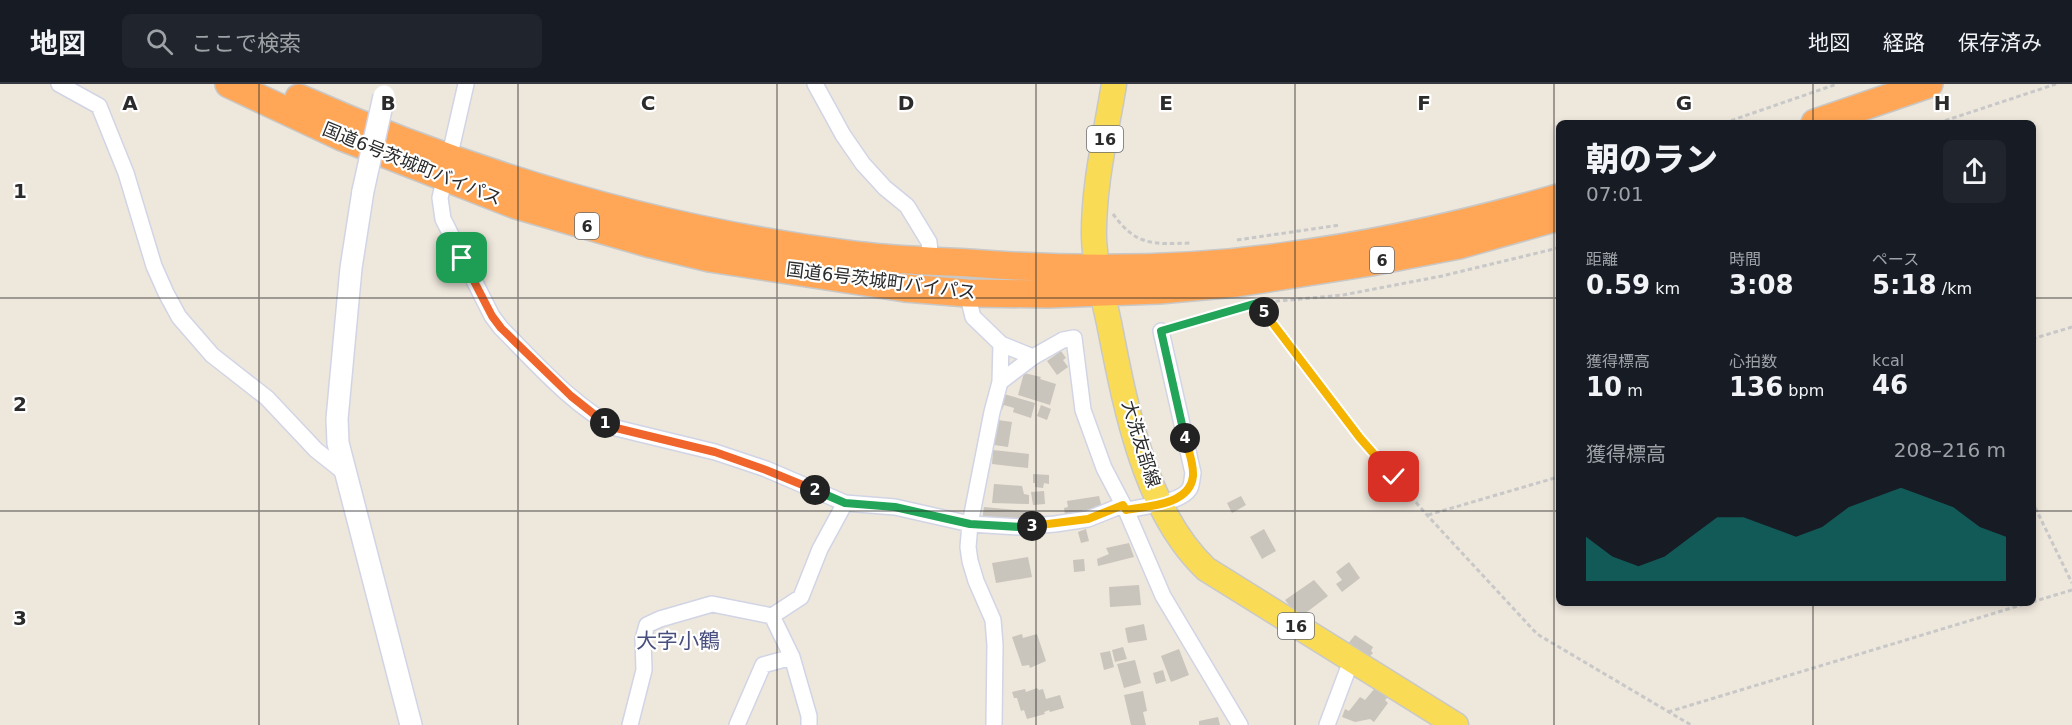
<!DOCTYPE html>
<html lang="ja">
<meta charset="utf-8">
<style>
body{margin:0;font-family:"DejaVu Sans","Noto Sans JP",sans-serif;background:#20242c;color:#f1f3f6;height:100vh;display:flex;flex-direction:column;font-size:22px;white-space:nowrap}
*{box-sizing:border-box;margin:0}
p{font-size:20px;color:#9ea1a6}
.icon{flex:none;width:33px;height:33px;fill:none;stroke:currentColor;stroke-width:2;stroke-linecap:round;stroke-linejoin:round}
.map{position:relative;flex:1;overflow:hidden}
.side{position:absolute;left:1556px;top:36px;width:480px;height:486px;display:flex;flex-direction:column;background:#171b24;border-radius:9px;box-shadow:0 3px 9px #0003}
.side>*{flex:none}
.pin{position:absolute;display:grid;place-items:center;width:51px;height:51px;color:#fff;margin:-26px;border-radius:12px;box-shadow:0 3px 9px #0006}
.km{position:absolute;width:30px;height:30px;margin:-15px;border-radius:50%;background:#222;color:#fff;font-size:16px;line-height:30px;text-align:center}
.round{display:grid;place-items:center;flex:none;width:63px;height:63px;border-radius:9px;background:#20242c}
.head{display:flex;align-items:center;justify-content:space-between;height:102px;padding:0 30px}
h1{font-size:33px;font-weight:800;line-height:45px}
.stats{display:grid;grid-template-columns:repeat(3,1fr);gap:9px;height:102px;padding:6px 30px}
.stats div{display:grid;align-content:center}
.stats b{font-size:26px;font-weight:800}
.stats small{font-size:16px;font-weight:400}
.stats p{font-size:16px}
.chart{height:168px;padding:12px 30px}
.chart p{display:flex;justify-content:space-between}
.chart svg{width:100%;height:108px;margin-top:6px;fill:#0f766e;opacity:.7}
header{display:flex;align-items:center;gap:36px;box-sizing:border-box;height:84px;padding:0 30px;background:#171b24;border-bottom:2px solid #363941}
header strong{font-size:28px}
nav{display:flex;gap:33px;margin-inline-start:auto;font-size:21px}
.search{width:420px;height:54px;background:#20242c;display:flex;align-items:center;gap:15px;box-sizing:border-box;padding:0 21px;border-radius:9px;color:#9ea1a6;font-size:22px}
.map>svg:first-child{display:block}
.building{fill:#c9c4bc}
.lines{fill:none;stroke-linecap:round;stroke-linejoin:round}
.street-casing{stroke:#d1d4e5;stroke-width:18}
.secondary-casing{stroke:#d1d4e5;stroke-width:24}
.primary-casing{stroke:#c8c8c8;stroke-width:27}
.highway-casing{stroke:#c8c8c8;stroke-width:30}
.path{stroke:#c8c8c8;stroke-width:3;stroke-dasharray:4.5 3;stroke-linecap:butt}
.street{stroke:#fff;stroke-width:15}
.secondary{stroke:#fff;stroke-width:21}
.primary{stroke:#fadb55;stroke-width:24}
.highway{stroke:#ffa756;stroke-width:27}
.secondary-bridge-casing{stroke:#d1d4e5;stroke-width:24;stroke-linecap:butt}
.secondary-bridge{stroke:#fff;stroke-width:21}
.split-1-casing{stroke:#fff;stroke-width:12}
.split-2-casing{stroke:#fff;stroke-width:12}
.split-3-casing{stroke:#fff;stroke-width:12}
.split-4-casing{stroke:#fff;stroke-width:12}
.split-5-casing{stroke:#fff;stroke-width:12}
.split-6-casing{stroke:#fff;stroke-width:12}
.split-1{stroke:#f0652b;stroke-width:8}
.split-2{stroke:#f0652b;stroke-width:8}
.split-3{stroke:#22a559;stroke-width:8}
.split-4{stroke:#f5b400;stroke-width:8}
.split-5{stroke:#22a559;stroke-width:8}
.split-6{stroke:#f5b400;stroke-width:8}
.grid{fill:none;stroke:#2b2b2b;stroke-width:1.5;stroke-opacity:0.55}
.labels{text-anchor:middle;stroke-width:4.5;stroke-linejoin:round;paint-order:stroke}
.shield{fill:#fff;stroke:#6b6b6b;stroke-width:1.5}
.shield-label{font-size:16px;font-weight:bold;fill:#2b2b2b}
.street-label{font-size:18px;fill:#2b2b2b;stroke:#fff}
.quarter-label{font-size:21px;fill:#484f7f;stroke:#fff}
.grid-label{font-size:20px;text-anchor:middle;font-weight:bold;fill:#2b2b2b;stroke:#fff;stroke-width:4.5;stroke-linejoin:round;paint-order:stroke}
</style>
<header>
<strong>地図</strong>
<div class="search"><svg class="icon" aria-label="search" viewBox="0 0 24 24"><circle cx="10" cy="10" r="6"/><path d="M15 15l6 6"/></svg>ここで検索</div>
<nav><a>地図</a><a>経路</a><a>保存済み</a></nav>
</header>
<div class="map">
<svg width="2072" height="641" viewBox="0 0 2072 641">
<rect width="100%" height="100%" fill="#eee7dc"/>
<!-- building -->
<path class="building" d="M1061,267L1066,274L1063,276L1068,283L1057,291L1047,277Z
M1024,289L1041,293L1040,295L1056,300L1050,321L1018,311Z
M1004,310L1035,319L1031,334L1013,328L1014,324L1004,321L1002,326H999Z
M1041,321L1051,325L1047,336L1037,332Z
M998,336L1012,338L1008,363L994,361Z
M993,366L1029,370L1028,384L992,380Z
M1033,390L1049,391V400L1044,399L1043,404L1035,403V399H1033Z
M994,400L1022,402L1024,410L1029,411V420L992,419Z
M1044,407L1045,420L1033,421L1031,408Z
M1099,412L1102,424L1088,428L1086,426L1065,431L1064,424L1068,423L1067,417Z
M1241,412L1246,421L1232,429L1227,419Z
M984,423L1027,427L1025,437L982,436Z
M1086,445L1089,457L1081,459L1078,448Z
M1264,445L1276,467L1262,475L1250,453Z
M1129,459L1134,473L1098,482L1097,475L1109,470L1106,464Z
M1028,473L1032,493L996,499L992,479Z
M1084,475L1085,487L1074,488L1073,476Z
M1349,478L1360,494L1342,508L1336,500L1342,496L1336,488Z
M1314,496L1328,512L1299,534L1285,516Z
M1139,501L1141,521L1110,523L1109,503Z
M1144,540L1147,556L1128,559L1125,544Z
M1022,550L1023,554L1037,550L1046,577L1030,584L1029,581L1022,582L1012,553Z
M1355,551L1373,563L1371,567L1373,569L1367,575L1346,562Z
M1123,563L1127,575L1115,578L1112,566Z
M1179,565L1189,591L1171,598L1161,572Z
M1110,567L1114,583L1104,586L1100,569Z
M1135,576L1141,599L1124,604L1117,580Z
M1163,586L1166,597L1156,600L1153,589Z
M1037,604L1039,606L1043,605L1046,615L1060,611L1064,624L1050,628L1049,626L1044,628L1045,630L1027,635L1024,626L1021,627L1017,614H1014L1012,608L1025,605L1026,608Z
M1375,604L1388,613L1385,616L1388,619L1374,638L1370,635L1355,638L1342,633L1345,625L1349,627L1360,613L1365,616Z
M1143,607L1147,627L1143,628L1146,641H1131L1124,611Z
M1218,633L1220,641H1199V637Z"/>
<g class="lines">
<defs>
<path id="street" d="M59,0L99,22L126,89L154,182L166,209L179,233L212,271L267,314L316,366L345,389
M466,0L440,114L443,135L492,232L501,244C536,279 572,321 616,344L715,368L766,385L845,419L895,423L970,440L1020,443L1055,440L1088,435L1123,421
M815,0L843,51L863,80L885,104L907,122L929,158L931,177
M967,209L973,233L1001,260L1033,273
M1000,298L1001,260
M1126,426C1142,423 1182,419 1190,404C1192,400 1192,394 1193,389L1161,247
M772,532L792,573L809,632V641
M630,641L644,586L643,555L647,541L660,535L712,520L772,532L801,513L820,465L845,419
M737,641L763,581L792,573
M994,641L995,561L993,536L976,497L970,477L968,463L970,440L992,328L1000,298L1033,273L1063,256L1074,254L1083,326L1104,384L1126,426L1163,512L1240,641
M1327,641L1351,577"/>
<path id="secondary" d="M363,107L351,184L337,335L338,359L411,641"/>
<path id="primary" d="M1114,0C1106,50 1093,103 1094,154C1095,182 1103,211 1109,239C1125,320 1144,426 1206,485L1456,641"/>
<path id="highway" d="M229,0L342,53L516,121L651,160L709,174L905,204L967,209L1048,210L1159,206L1237,199L1371,178L1459,161L1558,133
M299,14C473,91 658,146 846,170C887,176 928,177 969,179C1072,187 1177,187 1280,173C1374,161 1467,140 1558,114
M1815,39L1929,0"/>
</defs>
<!-- street casing -->
<use href="#street" class="street-casing"/>
<!-- secondary casing -->
<use href="#secondary" class="secondary-casing"/>
<!-- primary casing -->
<use href="#primary" class="primary-casing"/>
<!-- highway casing -->
<use href="#highway" class="highway-casing"/>
<!-- path -->
<path class="path" d="M1724,39L1837,0
M1938,39L2056,0
M1113,130C1137,163 1154,160 1191,159
M1237,156L1340,141
M1257,219L1360,354L1427,431L1537,550L1691,641
M1174,243L1257,219L1343,211L1442,192L1558,164
M2032,255L2072,243
M2032,417L2072,499
M1428,431L1558,393
M2032,518L2072,506
M1668,628L2028,519"/>
<!-- street -->
<use href="#street" class="street"/>
<!-- secondary -->
<use href="#secondary" class="secondary"/>
<!-- primary -->
<use href="#primary" class="primary"/>
<!-- highway -->
<use href="#highway" class="highway"/>
<defs>
<path id="secondary-bridge" d="M363,107L384,12"/>
</defs>
<!-- secondary-bridge casing -->
<use href="#secondary-bridge" class="secondary-bridge-casing"/>
<!-- secondary-bridge -->
<use href="#secondary-bridge" class="secondary-bridge"/>
</g>
<g class="lines">
<defs>
<path id="split-1" d="M462,174L492,232L501,244L571,312L605,339"/>
<path id="split-2" d="M605,339L616,344L715,368L766,386L815,406"/>
<path id="split-3" d="M815,406L845,419L895,423L970,440L1020,443L1032,442"/>
<path id="split-4" d="M1032,442L1088,435L1123,421L1126,426C1148,422 1190,421 1193,392C1194,380 1188,365 1185,354"/>
<path id="split-5" d="M1185,354L1161,247L1257,219L1264,228"/>
<path id="split-6" d="M1264,228L1360,354L1394,393"/>
</defs>
<!-- split-1 casing -->
<use href="#split-1" class="split-1-casing"/>
<!-- split-2 casing -->
<use href="#split-2" class="split-2-casing"/>
<!-- split-3 casing -->
<use href="#split-3" class="split-3-casing"/>
<!-- split-4 casing -->
<use href="#split-4" class="split-4-casing"/>
<!-- split-5 casing -->
<use href="#split-5" class="split-5-casing"/>
<!-- split-6 casing -->
<use href="#split-6" class="split-6-casing"/>
<!-- split-1 -->
<use href="#split-1" class="split-1"/>
<!-- split-2 -->
<use href="#split-2" class="split-2"/>
<!-- split-3 -->
<use href="#split-3" class="split-3"/>
<!-- split-4 -->
<use href="#split-4" class="split-4"/>
<!-- split-5 -->
<use href="#split-5" class="split-5"/>
<!-- split-6 -->
<use href="#split-6" class="split-6"/>
</g>
<!-- grid -->
<path class="grid" d="M259,0V641M518,0V641M777,0V641M1036,0V641M1295,0V641M1554,0V641M1813,0V39M0,214H1558M2032,214H2072M0,427H1558M2032,427H2072M1813,519V641"/>
<g class="labels">
<!-- shield labels -->
<g class="shield">
<rect x="1087" y="42" width="36" height="26" rx="4.5"/>
<rect x="575" y="129" width="24" height="26" rx="4.5"/>
<rect x="1370" y="163" width="24" height="26" rx="4.5"/>
<rect x="1278" y="529" width="36" height="26" rx="4.5"/>
</g>
<g class="shield-label">
<text x="1105" y="61">16</text>
<text x="587" y="148">6</text>
<text x="1382" y="182">6</text>
<text x="1296" y="548">16</text>
</g>
<!-- street labels -->
<g class="street-label">
<text transform="translate(412 80) rotate(22)" y="6">国道6号茨城町バイパス</text>
<text transform="translate(881 197) rotate(7)" y="6">国道6号茨城町バイパス</text>
<text transform="translate(1141 360) rotate(73)" y="6">大洗友部線</text>
</g>
<!-- quarter labels -->
<g class="quarter-label">
<text x="678" y="564">大字小鶴</text>
</g>
</g>
<g class="grid-label">
<text x="130" y="26">A</text>
<text x="388" y="26">B</text>
<text x="648" y="26">C</text>
<text x="906" y="26">D</text>
<text x="1166" y="26">E</text>
<text x="1424" y="26">F</text>
<text x="1684" y="26">G</text>
<text x="1942" y="26">H</text>
<text x="20" y="114">1</text>
<text x="20" y="327">2</text>
<text x="20" y="541">3</text>
</g>
</svg>
<div class="pin" style="left:462px;top:174px;background:#1e9e55"><svg class="icon" aria-label="arrive" viewBox="0 0 24 24"><path d="M6 21V4h12l-3 4 3 4H6"/></svg></div>
<div class="pin" style="left:1394px;top:393px;background:#d93025"><svg class="icon" aria-label="check" viewBox="0 0 24 24"><path d="M5 12l5 5 9-10"/></svg></div>
<b class="km" style="left:605px;top:339px">1</b>
<b class="km" style="left:815px;top:406px">2</b>
<b class="km" style="left:1032px;top:442px">3</b>
<b class="km" style="left:1185px;top:354px">4</b>
<b class="km" style="left:1264px;top:228px">5</b>
<section class="side">
<div class="head"><div><h1>朝のラン</h1><p>07:01</p></div><a class="round"><svg class="icon" aria-label="share" viewBox="0 0 24 24"><path d="M12 15V3M7 8l5-5 5 5M5 13v7h14v-7"/></svg></a></div>
<div class="stats">
<div><p>距離</p><b>0.59<small> km</small></b></div>
<div><p>時間</p><b>3:08</b></div>
<div><p>ペース</p><b>5:18<small> /km</small></b></div>
</div>
<div class="stats">
<div><p>獲得標高</p><b>10<small> m</small></b></div>
<div><p>心拍数</p><b>136<small> bpm</small></b></div>
<div><p>kcal</p><b>46</b></div>
</div>
<div class="chart"><p><span>獲得標高</span>208–216 m</p>
<svg viewBox="0 0 160 44" preserveAspectRatio="none"><path d="M0 44V26L10 34L20 38L30 34L40 26L50 18L60 18L70 22L80 26L90 22L100 14L110 10L120 6L130 10L140 14L150 22L160 26V44z"/></svg>
</div>
</section>
</div>
